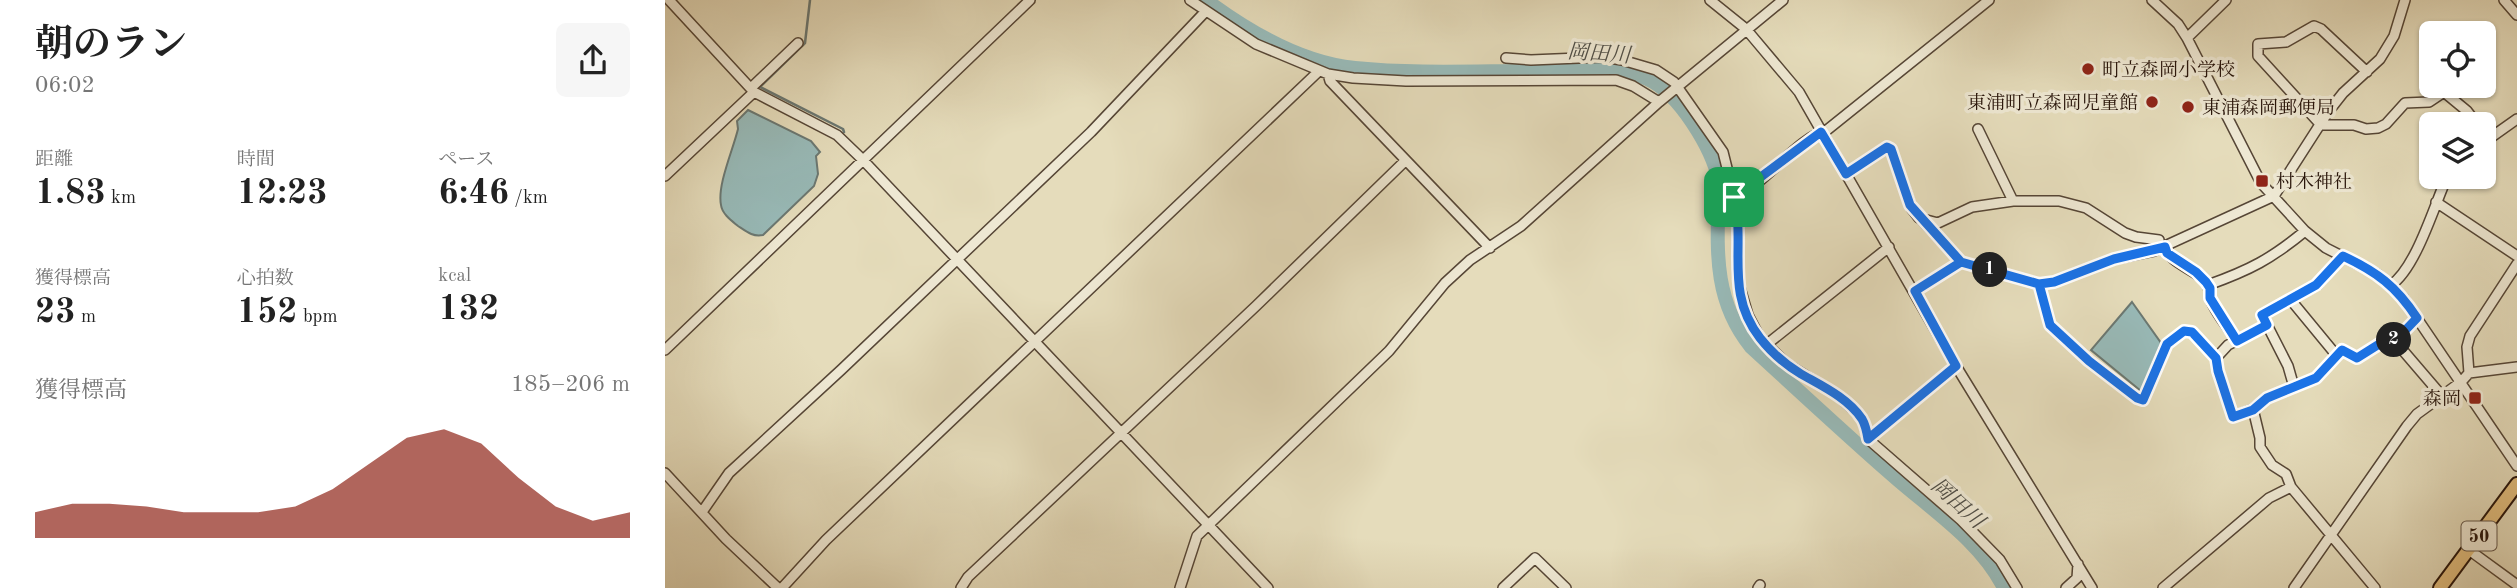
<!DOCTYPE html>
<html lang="ja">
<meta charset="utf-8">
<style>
body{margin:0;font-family:"Old Standard TT","Noto Serif JP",serif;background:#f6f6f6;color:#222;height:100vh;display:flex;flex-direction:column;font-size:26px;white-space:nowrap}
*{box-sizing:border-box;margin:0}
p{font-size:23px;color:#767676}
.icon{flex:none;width:38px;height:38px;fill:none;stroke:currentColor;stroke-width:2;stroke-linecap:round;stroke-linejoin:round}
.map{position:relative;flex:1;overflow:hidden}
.side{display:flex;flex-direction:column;background:#fff;width:665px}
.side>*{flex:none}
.controls{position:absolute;left:1754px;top:21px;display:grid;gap:14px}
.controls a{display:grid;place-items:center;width:77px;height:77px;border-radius:10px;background:#fff;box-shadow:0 2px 5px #0004;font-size:35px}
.pin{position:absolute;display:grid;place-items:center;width:60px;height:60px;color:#fff;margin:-30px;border-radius:14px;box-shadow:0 4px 10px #0006}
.km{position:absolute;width:35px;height:35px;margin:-18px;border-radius:50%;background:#222;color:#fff;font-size:19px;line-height:35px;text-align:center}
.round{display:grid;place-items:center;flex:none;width:74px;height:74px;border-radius:10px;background:#f6f6f6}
.summary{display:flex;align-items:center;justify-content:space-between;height:119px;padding:0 35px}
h1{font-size:38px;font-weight:700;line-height:52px}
.figures{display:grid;grid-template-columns:repeat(3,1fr);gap:10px;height:119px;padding:7px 35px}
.figures div{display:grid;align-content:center}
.figures b{font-size:35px;font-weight:700}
.figures small{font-size:19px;font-weight:400}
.figures p{font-size:19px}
.chart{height:196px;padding:14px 35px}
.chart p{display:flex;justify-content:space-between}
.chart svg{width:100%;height:126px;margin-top:7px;fill:#8f2418;opacity:.7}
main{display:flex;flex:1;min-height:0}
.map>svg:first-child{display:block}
.water{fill:#98bab8;stroke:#6b7872;stroke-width:2}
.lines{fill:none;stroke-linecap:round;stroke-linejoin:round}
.stream{stroke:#6b7872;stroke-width:2.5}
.river{stroke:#98bab8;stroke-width:14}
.minor-casing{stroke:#564636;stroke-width:12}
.major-casing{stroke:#27140a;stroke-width:16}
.minor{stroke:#eee8d3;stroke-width:9}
.major{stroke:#e2be7e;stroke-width:12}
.route-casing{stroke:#fff;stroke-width:14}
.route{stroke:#1a73e8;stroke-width:9}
.poi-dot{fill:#8f2418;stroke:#eee8d3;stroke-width:2.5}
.labels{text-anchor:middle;stroke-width:7;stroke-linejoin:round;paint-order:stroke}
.shield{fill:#eee8d3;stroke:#635446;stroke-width:2}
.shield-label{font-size:18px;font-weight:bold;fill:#27140a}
.poi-label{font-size:19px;fill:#27140a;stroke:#eee8d3;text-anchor:start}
.water-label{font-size:21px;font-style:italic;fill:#4f4e47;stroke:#eee8d3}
</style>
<main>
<section class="side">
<div class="summary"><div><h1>朝のラン</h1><p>06:02</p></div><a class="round"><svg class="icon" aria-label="share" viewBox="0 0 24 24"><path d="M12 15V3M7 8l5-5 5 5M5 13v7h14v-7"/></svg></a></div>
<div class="figures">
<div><p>距離</p><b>1.83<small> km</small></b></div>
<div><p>時間</p><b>12:23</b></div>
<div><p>ペース</p><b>6:46<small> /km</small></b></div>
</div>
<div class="figures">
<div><p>獲得標高</p><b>23<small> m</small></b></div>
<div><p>心拍数</p><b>152<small> bpm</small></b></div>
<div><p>kcal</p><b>132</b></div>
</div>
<div class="chart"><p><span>獲得標高</span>185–206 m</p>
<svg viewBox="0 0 160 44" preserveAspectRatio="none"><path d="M0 44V35L10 32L20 32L30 33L40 35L50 35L60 35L70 33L80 27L90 18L100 9L110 6L120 11L130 23L140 33L150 38L160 35V44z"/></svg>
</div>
</section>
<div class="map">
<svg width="1852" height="588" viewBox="0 0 1852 588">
<rect width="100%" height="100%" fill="#e5dcbb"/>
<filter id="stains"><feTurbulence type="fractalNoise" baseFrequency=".00286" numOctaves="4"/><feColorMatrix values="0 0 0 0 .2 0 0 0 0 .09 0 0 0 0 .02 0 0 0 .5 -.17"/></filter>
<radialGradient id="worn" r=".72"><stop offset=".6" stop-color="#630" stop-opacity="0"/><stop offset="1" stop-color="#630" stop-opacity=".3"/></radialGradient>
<!-- water -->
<path class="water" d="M83,110L146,141L155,152L151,156L153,174L149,186L98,235C88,237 82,232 73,226C67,221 57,214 56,205C52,185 68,150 73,129L72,121Z
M1467,302L1496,343L1476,391L1426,350Z"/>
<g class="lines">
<!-- stream -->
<path class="stream" d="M145,0L140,43L95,87L178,129L179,132"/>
<!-- river -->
<path class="river" d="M541,0C584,32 636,63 690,68C750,74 811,71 871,71C906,70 949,64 982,79C1014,93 1047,148 1054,181C1053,242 1045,296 1086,347C1132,389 1178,432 1226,474C1265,509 1315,540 1339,588"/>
<defs>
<path id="minor" d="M4,0L89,92L172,135L198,160L603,588
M525,0L591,44L663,74L688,78L741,81L951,80L968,86L994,102
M1045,0L1081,29L1134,92L1291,366L1427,588
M1487,0L1513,24L1522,38L1596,183L1640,231L1661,248L1712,274L1739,299L1852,466
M1839,0L1852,15
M1522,38L1561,0
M841,58L866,60L938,57L957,60L991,70L1009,82L1058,152L1072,208L1073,281L1083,315L1095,338L1122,364L1171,394L1189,410L1198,420L1203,439L1296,520L1335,560L1352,588
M1702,72L1656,29L1649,26L1621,42L1593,44V56L1656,125H1689L1701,129L1713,128L1721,124L1740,103L1764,102L1779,92L1802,111L1812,124
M663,74L665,81L825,248
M87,87L133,43
M1313,129L1348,201
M1818,143L1852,119
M1181,174L1222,147L1226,149L1247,209L1254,218L1273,223L1307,207L1348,201H1394L1421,208L1460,233L1471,237L1494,240
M0,176L89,92
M1069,197C1098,187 1133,137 1162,130L1324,0
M1771,202L1852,256
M1257,220L1296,262
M1500,247C1505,264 1530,269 1541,282C1546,289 1543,291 1545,298C1550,313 1564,328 1572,341
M1374,284L1385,325L1424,361L1472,398L1478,400L1502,344L1519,331L1527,332L1551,358L1553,371L1568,417L1588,409L1602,398L1651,378L1677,350L1692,358L1719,341L1731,340L1752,318
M1543,285C1585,270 1606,259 1640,231
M1726,285C1751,268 1769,206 1782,177
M1249,291L1296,262L1374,284L1389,282L1449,259L1489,251L1609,196L1663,112L1678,93L1715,59L1729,36L1740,0
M1625,299L1672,356
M1729,340L1777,396
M1101,345L1224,247
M0,350L365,0
M1551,358L1563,345L1602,325
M1804,373L1802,347L1805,336L1852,264
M1629,387L1623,366L1597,315L1652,285L1677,256
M1588,409L1595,438V447L1607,465L1621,474L1626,487L1710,588
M1203,439L1291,366
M0,473L61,539L113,588
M37,512L64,473L176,370L426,132L540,12
M1804,550L1852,585
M117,588L161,540L654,71
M296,588L303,577L591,306L740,161
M515,588L532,536L724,351L780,283L805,260L856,226L994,102L1118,0
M838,588L870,558L901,588
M1093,588L1095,585
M1401,588L1412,578L1413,564
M1498,588L1604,498L1626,487
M1629,588L1742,426L1752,414L1796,382L1804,373L1852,367"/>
<path id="major" d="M1775,588L1852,484"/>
</defs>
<!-- minor casing -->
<use href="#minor" class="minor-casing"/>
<!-- major casing -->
<use href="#major" class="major-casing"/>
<!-- minor -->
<use href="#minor" class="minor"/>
<!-- major -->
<use href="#major" class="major"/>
</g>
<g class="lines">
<defs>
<path id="route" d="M1069,197C1081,246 1059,292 1095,338C1106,352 1121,365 1136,374C1157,386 1183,398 1197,419C1200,424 1202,433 1203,439L1291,366L1250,291L1296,262L1374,284L1389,282L1449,259L1500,247L1502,253L1531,272L1541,282L1545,288V298L1572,341L1602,325L1597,315L1651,285L1678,256C1712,272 1731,286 1752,318L1731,340L1719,341L1692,358L1677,350L1651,378L1602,398L1588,410L1568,417L1553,371L1551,358L1527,332L1519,331L1502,344L1478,400L1472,398L1424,361L1385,325L1374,284L1296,262L1245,205L1226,149L1222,147L1181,174L1156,132L1069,197"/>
</defs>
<!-- route casing -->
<use href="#route" class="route-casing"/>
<!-- route -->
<use href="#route" class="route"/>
</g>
<!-- markers -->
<g class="poi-dot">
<circle cx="1423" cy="69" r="7"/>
<circle cx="1487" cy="102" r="7"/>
<circle cx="1523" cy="107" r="7"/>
<rect x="1590" y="174" width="14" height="14" rx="3.5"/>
<rect x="1803" y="391" width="14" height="14" rx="3.5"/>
</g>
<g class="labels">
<!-- shield labels -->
<rect class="shield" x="1796.5" y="521.5" width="35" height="29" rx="5"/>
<g class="shield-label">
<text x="1814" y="542">50</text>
</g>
<!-- poi labels -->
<g class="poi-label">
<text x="1437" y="76">町立森岡小学校</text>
<text x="1473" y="109" text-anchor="end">東浦町立森岡児童館</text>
<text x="1537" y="114">東浦森岡郵便局</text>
<text x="1611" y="188">村木神社</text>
<text x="1796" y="405" text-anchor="end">森岡</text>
</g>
<!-- water labels -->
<g class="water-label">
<text transform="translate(934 53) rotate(4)" y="7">岡田川</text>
<text transform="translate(1293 503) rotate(42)" y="7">岡田川</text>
</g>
</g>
<rect width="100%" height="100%" filter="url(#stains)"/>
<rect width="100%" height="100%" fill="url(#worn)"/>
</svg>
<div class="controls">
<a><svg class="icon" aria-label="locate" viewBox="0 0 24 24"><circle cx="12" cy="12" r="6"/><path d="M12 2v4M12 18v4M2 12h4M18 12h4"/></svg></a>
<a><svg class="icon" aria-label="layers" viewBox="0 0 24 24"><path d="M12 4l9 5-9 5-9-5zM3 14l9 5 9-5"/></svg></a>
</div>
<div class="pin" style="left:1069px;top:197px;background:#1e9e55"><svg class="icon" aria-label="arrive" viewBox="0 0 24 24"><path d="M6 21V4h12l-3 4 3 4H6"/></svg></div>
<b class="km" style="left:1325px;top:270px">1</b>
<b class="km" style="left:1729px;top:340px">2</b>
</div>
</main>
